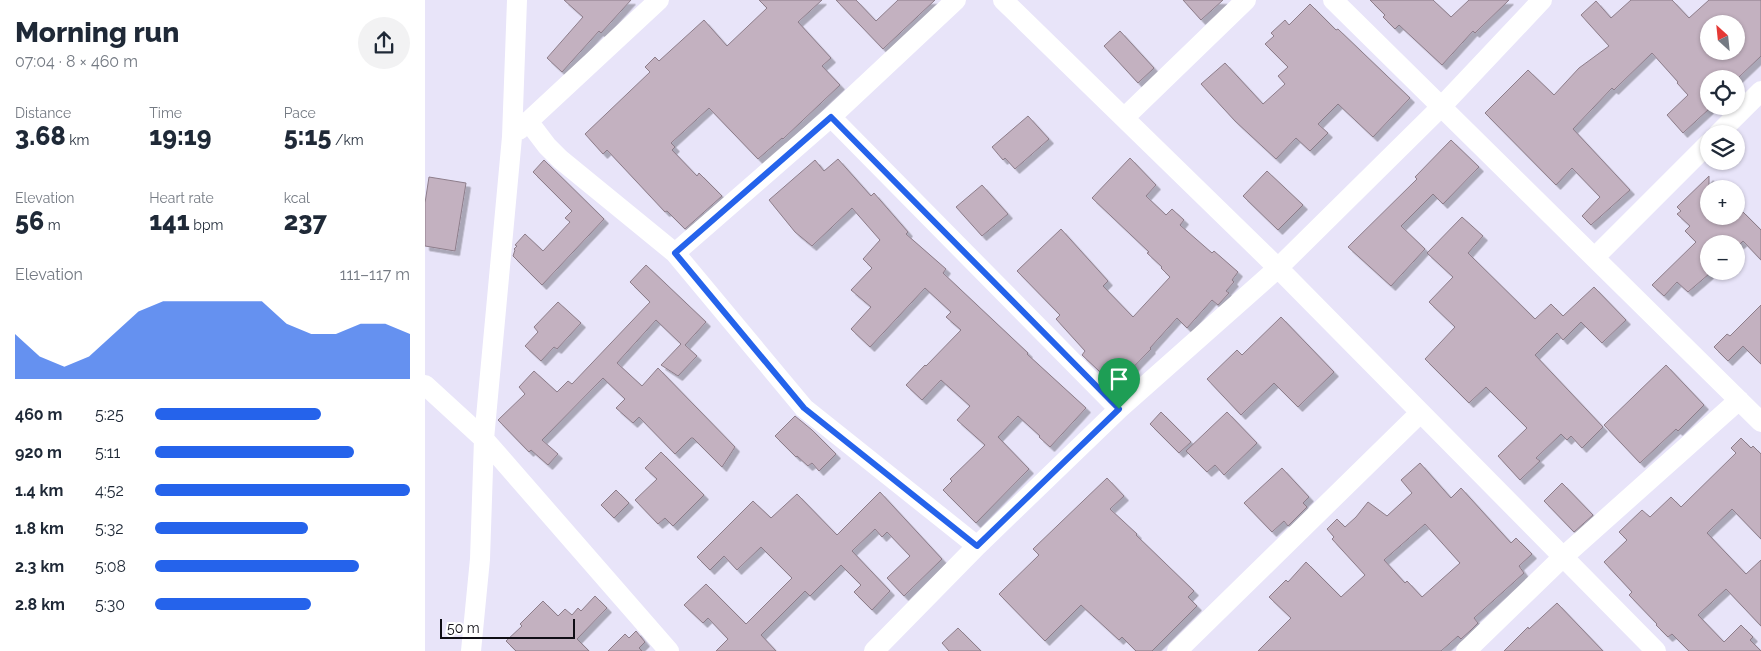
<!DOCTYPE html>
<meta charset="utf-8">
<style>
body{margin:0;font-family:Raleway,sans-serif;background:#f2f2f3;color:#1f2937;height:100vh;display:flex;flex-direction:column;font-size:19px;white-space:nowrap}
*{box-sizing:border-box;margin:0}
p{font-size:16px;color:#747a83}
.icon{flex:none;width:28px;height:28px;fill:none;stroke:currentColor;stroke-width:2;stroke-linecap:round;stroke-linejoin:round}
.map{position:relative;flex:1;overflow:hidden}
.side{display:flex;flex-direction:column;background:#fff;width:425px}
.side>*{flex:none}
.needle{width:32px;rotate:333deg}
.buttons{position:absolute;left:1275px;top:15px;display:grid;gap:10px}
.buttons a{display:grid;place-items:center;width:45px;height:45px;border-radius:50%;background:#fff;box-shadow:0 1px 4px #0004;font-size:25px}
.scale{position:absolute;left:15px;bottom:12px;width:135px;box-sizing:border-box;padding-left:5px;border:2px solid #0f0e15;border-top:0;font-size:14px;line-height:18px;white-space:nowrap;color:#0f0e15;-webkit-text-stroke:4px #fff;paint-order:stroke}
.pin{position:absolute;display:grid;place-items:center;width:42px;height:42px;color:#fff;margin:-51px -21px;border-radius:50% 50% 50% 0;rotate:-45deg;box-shadow:0 0 5px #0007}
.pin .icon{rotate:45deg}
.round{display:grid;place-items:center;flex:none;width:52px;height:52px;border-radius:26px;background:#f2f2f3}
.summary{display:flex;align-items:center;justify-content:space-between;height:85px;padding:0 15px}
h1{font-size:28px;font-weight:800;line-height:38px}
.stats{display:grid;grid-template-columns:repeat(3,1fr);gap:8px;height:85px;padding:5px 15px}
.stats div{display:grid;align-content:center}
.stats b{font-size:25px;font-weight:800}
.stats small{font-size:14px;font-weight:400}
.stats p{font-size:14px}
.chart{height:140px;padding:10px 15px}
.chart p{display:flex;justify-content:space-between}
.chart svg{width:100%;height:90px;margin-top:5px;fill:#2563eb;opacity:.7}
ul{padding:0 15px;list-style:none;font-size:16px}
li{display:grid;grid-template-columns:80px 60px 1fr;align-items:center;height:38px}
li i{height:12px;border-radius:6px;background:#2563eb}
main{display:flex;flex:1;min-height:0}
.map>svg:first-child{display:block}
.building{fill:#c3b1c0;stroke:#8d7d8a;fill-rule:evenodd;filter:url(#shadow)}
.lines{fill:none;stroke-linecap:round;stroke-linejoin:round}
.minor{stroke:#fff;stroke-width:20}
.route-casing{stroke:#fff;stroke-width:10}
.route{stroke:#2563eb;stroke-width:6}
</style>
<main>
<section class="side">
<div class="summary"><div><h1>Morning run</h1><p>07:04 · 8 × 460 m</p></div><a class="round"><svg class="icon" aria-label="share" viewBox="0 0 24 24"><path d="M12 15V3M7 8l5-5 5 5M5 13v7h14v-7"/></svg></a></div>
<div class="stats">
<div><p>Distance</p><b>3.68<small> km</small></b></div>
<div><p>Time</p><b>19:19</b></div>
<div><p>Pace</p><b>5:15<small> /km</small></b></div>
</div>
<div class="stats">
<div><p>Elevation</p><b>56<small> m</small></b></div>
<div><p>Heart rate</p><b>141<small> bpm</small></b></div>
<div><p>kcal</p><b>237</b></div>
</div>
<div class="chart"><p><span>Elevation</span>111–117 m</p>
<svg viewBox="0 0 160 44" preserveAspectRatio="none"><path d="M0 44V22L10 33L20 38L30 33L40 22L50 11L60 6L70 6L80 6L90 6L100 6L110 17L120 22L130 22L140 17L150 17L160 22V44z"/></svg>
</div>
<ul>
<li><b>460 m</b>5:25<i style="width:65%"></i></li>
<li><b>920 m</b>5:11<i style="width:78%"></i></li>
<li><b>1.4 km</b>4:52<i style="width:100%"></i></li>
<li><b>1.8 km</b>5:32<i style="width:60%"></i></li>
<li><b>2.3 km</b>5:08<i style="width:80%"></i></li>
<li><b>2.8 km</b>5:30<i style="width:61%"></i></li>
</ul>
</section>
<div class="map">
<svg width="1336" height="651" viewBox="0 0 1336 651">
<defs>
<filter id="shadow"><feDropShadow dx="4.5" dy="4.5" stdDeviation="0" flood-color="#0004"/></filter>
</defs>
<rect width="100%" height="100%" fill="#e8e4f9"/>
<!-- building -->
<path class="building" d="M139,0H206L176,33L174,31L137,72L122,58L158,17Z
M334,0H397L373,22L406,58L397,66L415,85L358,139L357,138L333,159L284,108L246,143L250,147L247,150L272,176L274,173L297,196L260,229L242,211L240,212L182,150L178,154L160,134L225,72L220,67L230,57L234,61L279,20L302,46L342,8Z
M411,0H431L451,21L473,0H510L458,49Z
M758,0H798L776,20Z
M945,0H1008L1026,17L1044,0H1084L1050,33L1048,31L1017,65L974,25L970,29L958,17L960,15Z
M1206,0H1247L1264,18L1284,0H1336V56L1312,79H1284V109L1258,133L1242,115L1263,95L1252,83L1253,82L1227,53L1189,90L1187,88L1148,129L1205,190L1166,225L1157,216L1175,197L1147,168L1131,185L1060,113L1103,70L1129,95L1154,68L1184,46L1156,15L1171,1L1186,18ZM1284,24H1311V51H1284Z
M885,4L911,30L913,29L985,98L948,137L913,104L893,124L903,133L885,151L871,138L851,159L810,121L776,84L800,63L838,104L860,84L853,76L863,67L840,44L849,36L846,33L860,20L864,25Z
M695,31L729,68L713,83L679,46Z
M603,116L624,139L590,169L580,158L578,160L567,147Z
M1026,140L1054,167L1018,204L1008,194L976,226L1000,249L966,286L923,247L992,179L990,177Z
M705,158L731,185L721,196L741,215L747,209L759,220L755,225L787,253L789,251L813,272L807,280L809,282L801,291L804,293L793,305L787,300L762,328L752,318L725,348L726,349L690,386L657,355L660,351L631,319L635,315L592,271L636,229L683,281L678,286L708,317L745,277L736,268L737,267L722,253L724,252L667,198Z
M413,159L446,196L449,193L483,232L481,234L521,269L518,273L603,353L602,354L661,408L625,447L614,437L615,436L593,416L573,437L604,469L551,523L518,490L527,481L525,479L560,445L532,420L545,406L516,380L497,400L481,385L500,365L501,366L536,330L521,317L526,312L500,288L445,347L426,329L446,307L426,290L447,268L438,259L455,240L427,208L387,246L370,232L344,200L390,160L399,171Z
M119,160L179,219L117,285L88,256L90,250L89,249L92,246L90,245L100,234L118,251L145,222L140,218L147,211L108,172Z
M842,171L878,205L853,230L818,196Z
M1284,176V216H1311L1316,210L1336,230V260L1318,241L1315,244H1284V274L1263,292L1252,282L1239,296L1227,285L1271,242L1260,231L1265,226L1252,214L1256,211L1252,207Z
M4,177L41,183L30,251L0,246V203Z
M557,185L583,214L557,236L531,207Z
M1037,217L1058,236L1043,253L1110,319L1126,304L1138,316L1169,287L1201,320L1177,343L1156,322L1138,340L1132,333L1110,355L1178,427L1157,448L1146,436L1142,440L1136,434L1111,458L1115,461L1095,480L1073,456L1102,428L1061,387L1044,403L1000,359L1030,327L1004,302L1028,277L1002,253Z
M221,265L281,322L260,345L272,356L253,376L236,365L256,344L231,320L192,363L217,386L233,368L310,447L297,467L268,438H266L250,454L214,417L208,423L191,408L200,399L178,378L117,440L133,454L123,465L106,450L104,452L73,420L100,394L94,387L109,371L132,392L143,381L147,384L225,302L205,282Z
M133,302L156,323L132,349L129,347L116,361L100,346L113,332L109,327Z
M1336,305V364L1318,346L1303,361L1289,347L1302,334L1305,336Z
M856,317L909,372L873,407L849,383L816,415L782,379L812,350L817,355Z
M1241,365L1279,405L1253,431L1251,429L1215,463L1179,425Z
M736,412L766,442L754,453L725,424Z
M802,412L832,443L799,475L790,465L782,472L761,451Z
M370,416L387,430L411,454L394,471L387,463L383,466L372,456L371,457L350,436Z
M1316,438L1326,448L1328,446L1336,454V539L1307,509L1282,533L1321,574L1336,560V626L1301,589L1273,615L1299,642L1316,625L1328,637L1325,640L1336,651H1264L1247,634L1243,637L1231,625L1232,624L1204,595L1207,592L1179,562L1202,540L1194,532L1217,510L1225,517L1246,497L1256,507L1311,453L1306,448Z
M236,452L279,495L248,526L240,518L233,524L210,500L232,479L220,468Z
M995,463L1026,498L1036,488L1086,543L1091,538L1107,554L1094,566L1099,573L1049,618L1053,623L1046,630L1036,639L1033,636L1016,651H833L866,618L844,597L861,580L863,582L881,562L916,597L940,575L907,539L909,537L902,529L912,519L920,527L931,517L943,502L962,516L987,493L976,480ZM1000,524L1035,563L997,597L982,581L980,583L959,560Z
M857,468L884,497L878,503L882,507L863,526L859,521L847,532L819,503Z
M682,478L699,496L685,509L712,534L711,535L769,591L763,597L772,606L727,651H711L697,637L694,640L656,605L620,641L574,594L614,555L608,549Z
M1137,483L1168,515L1149,532L1119,501Z
M191,490L204,503L189,518L176,505Z
M455,492L517,559L479,596L462,578L485,556L462,532L457,537L450,529L427,551L465,591L447,610L429,592L436,585L416,565L385,596L380,591L336,635L351,651H291L303,639L283,618L278,623L259,605L281,584L321,624L367,578L336,547L312,570L299,556L285,570L272,557L328,501L346,518L372,494L412,535Z
M170,596L182,608L152,639L164,651H91L81,641L97,626L95,624L118,601L133,616L140,609L147,615L153,608L156,611Z
M1132,603L1178,651H1079L1103,627L1104,629Z
M533,628L556,651H524L517,643Z
M211,631L220,642L214,648L217,651H183L200,634L204,638Z"/>
<g class="lines">
<!-- minor -->
<path class="minor" d="M578,0L853,268L1231,651
M908,0L1336,422
M406,117L694,409
M699,118L821,0
M103,121L122,146L135,159L250,253L379,408L552,546
M94,130L234,0
M1293,134L1336,91
M250,253L406,117L531,0
M1170,257L1284,143
M0,385L59,439L244,651
M46,651L55,559L59,439L87,137L92,0
M449,651L552,546L694,409L853,268L1017,106L1117,0
M752,651L995,413
M1041,651L1138,557L1314,400"/>
</g>
<g class="lines">
<defs>
<path id="route" d="M406,117L694,409L552,546L379,408L250,253Z"/>
</defs>
<!-- route casing -->
<use href="#route" class="route-casing"/>
<!-- route -->
<use href="#route" class="route"/>
</g>
</svg>
<div class="buttons">
<a><svg class="needle" viewBox="-14 -14 28 28"><path d="M0-13l5 13h-10z" fill="#e53935"/><path d="M0 13l5-13h-10z" fill="#747a83"/></svg></a>
<a><svg class="icon" aria-label="locate" viewBox="0 0 24 24"><circle cx="12" cy="12" r="6"/><path d="M12 2v4M12 18v4M2 12h4M18 12h4"/></svg></a>
<a><svg class="icon" aria-label="layers" viewBox="0 0 24 24"><path d="M12 4l9 5-9 5-9-5zM3 14l9 5 9-5"/></svg></a>
<a>+</a>
<a>−</a>
</div>
<div class="scale">50 m</div>
<div class="pin" style="left:694px;top:409px;background:#1e9e55"><svg class="icon" aria-label="arrive" viewBox="0 0 24 24"><path d="M6 21V4h12l-3 4 3 4H6"/></svg></div>
</div>
</main>
